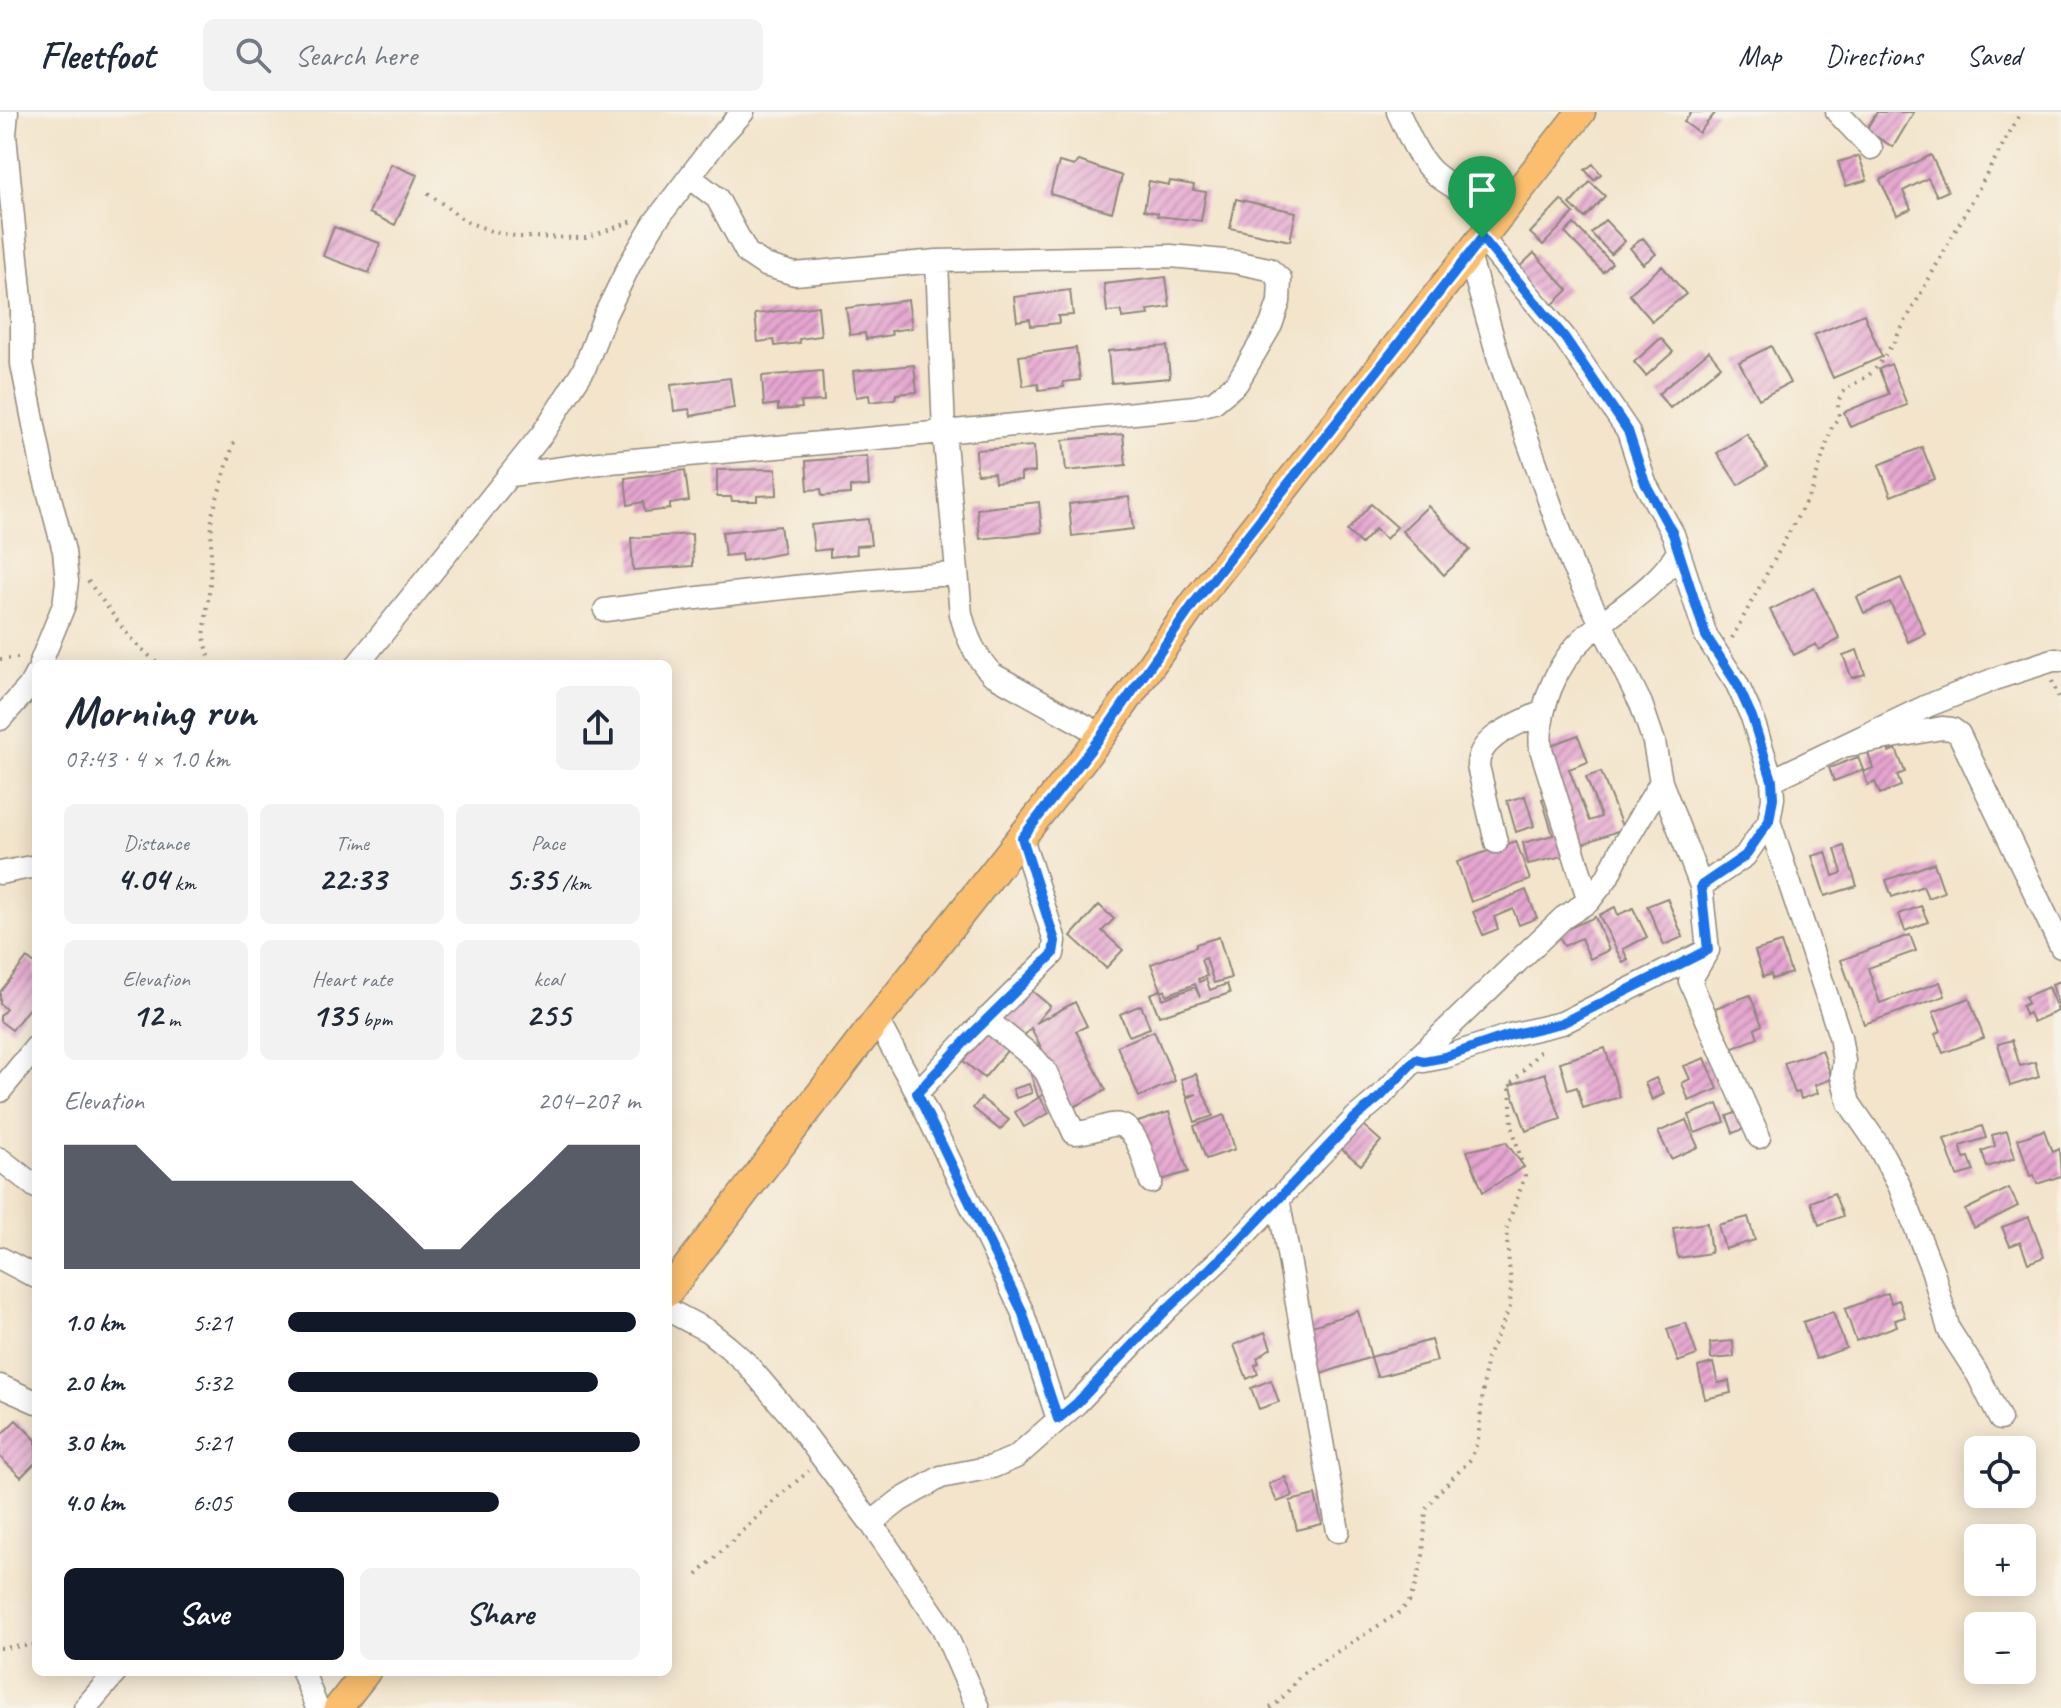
<!DOCTYPE html>
<meta charset="utf-8">
<style>
body{margin:0;font-family:Caveat,sans-serif;background:#f2f2f3;color:#1f2937;height:100vh;display:flex;flex-direction:column;font-size:30px;white-space:nowrap}
*{box-sizing:border-box;margin:0}
p{font-size:26px;color:#747a83}
.icon{flex:none;width:44px;height:44px;fill:none;stroke:currentColor;stroke-width:2;stroke-linecap:round;stroke-linejoin:round}
.map{position:relative;flex:1;overflow:hidden}
.sheet{position:absolute;left:32px;top:548px;width:640px;height:1016px;display:flex;flex-direction:column;background:#fff;border-radius:12px;box-shadow:0 4px 20px #0003}
.sheet>*{flex:none}
.fabs{position:absolute;left:1964px;top:1324px;display:grid;gap:16px}
.fabs a{display:grid;place-items:center;width:72px;height:72px;border-radius:12px;background:#fff;box-shadow:0 4px 20px #0003;font-size:40px}
.pin{position:absolute;display:grid;place-items:center;width:68px;height:68px;color:#fff;margin:-82px -34px;border-radius:50% 50% 50% 0;rotate:-45deg;box-shadow:0 0 8px #0007}
.pin .icon{rotate:45deg}
.round{display:grid;place-items:center;flex:none;width:84px;height:84px;border-radius:12px;background:#f2f2f3}
.summary{display:flex;align-items:center;justify-content:space-between;height:136px;padding:0 32px}
h1{font-size:44px;font-weight:800;line-height:60px}
.stats{display:grid;grid-template-columns:repeat(3,1fr);gap:12px;height:136px;padding:8px 32px}
.stats div{display:grid;align-content:center;border-radius:12px;background:#f2f2f3;text-align:center}
.stats b{font-size:34px;font-weight:800}
.stats small{font-size:22px;font-weight:400}
.stats p{font-size:22px}
.chart{height:224px;padding:16px 32px}
.chart p{display:flex;justify-content:space-between}
.chart svg{width:100%;height:144px;margin-top:8px;fill:#111827;opacity:.7}
.primary-button{display:flex;gap:16px;margin-top:auto;padding:16px 32px}
.primary-button a{flex:1;height:92px;border-radius:12px;background:#111827;color:#fff;font-size:32px;font-weight:800;line-height:92px;text-align:center}
.primary-button a+a{background:#f2f2f3;color:#1f2937}
ul{padding:0 32px;list-style:none;font-size:26px}
li{display:grid;grid-template-columns:128px 96px 1fr;align-items:center;height:60px}
li i{height:20px;border-radius:10px;background:#111827}
header{display:flex;align-items:center;gap:48px;box-sizing:border-box;height:112px;padding:0 40px;background:#fff;border-bottom:2px solid #e0e1e3}
header strong{font-size:38px}
nav{display:flex;gap:44px;margin-inline-start:auto;font-size:28px}
.search{width:560px;height:72px;background:#f2f2f3;display:flex;align-items:center;gap:20px;box-sizing:border-box;padding:0 28px;border-radius:12px;color:#747a83;font-size:30px}
.map>svg:first-child{display:block}
.building{fill:url(#building-hatch)}
.lines{fill:none;stroke-linecap:round;stroke-linejoin:round}
.minor-casing{stroke:#8f887b;stroke-width:25}
.major-casing{stroke:#8f887b;stroke-width:31}
.path{stroke:#8f887b;stroke-width:4;stroke-dasharray:2 6;stroke-linecap:butt}
.minor{stroke:#fff;stroke-width:22}
.major{stroke:#fabe6e;stroke-width:28}
.route-casing{stroke:#fff;stroke-width:16}
.route{stroke:#1a73e8;stroke-width:10}
</style>
<header>
<strong>Fleetfoot</strong>
<div class="search"><svg class="icon" aria-label="search" viewBox="0 0 24 24"><circle cx="10" cy="10" r="6"/><path d="M15 15l6 6"/></svg>Search here</div>
<nav><a>Map</a><a>Directions</a><a>Saved</a></nav>
</header>
<div class="map">
<svg width="2061" height="1596" viewBox="0 0 2061 1596">
<defs>
<pattern id="building-hatch" width="6" height="6" patternUnits="userSpaceOnUse" patternTransform="scale(2)"><rect width="6" height="6" fill="#e5a5d0"/><path d="M-1 1l2-2M0 6l6-6M5 7l2-2" fill="none" stroke="#ba87a9"/></pattern>
</defs>
<rect width="100%" height="100%" fill="#f7f3e8"/>
<filter id="ink" filterUnits="userSpaceOnUse"><feTurbulence type="fractalNoise" baseFrequency=".0125" numOctaves="2"/><feDisplacementMap in="SourceGraphic" scale="16" xChannelSelector="R" yChannelSelector="G"/><feConvolveMatrix kernelMatrix="1 2 1 2 8 2 1 2 1" color-interpolation-filters="sRGB"/></filter>
<filter id="wash" filterUnits="userSpaceOnUse"><feTurbulence type="fractalNoise" baseFrequency=".006" numOctaves="4" result="noise"/><feDisplacementMap in="SourceGraphic" scale="32" xChannelSelector="R" yChannelSelector="G"/><feGaussianBlur stdDeviation="1.8" result="paint"/><feColorMatrix in="noise" values="0 0 0 0 0 0 0 0 0 0 0 0 0 0 0 0 0 1.4 0 .05"/><feComposite in="paint" operator="in"/></filter>
<g filter="url(#wash)">
<rect width="100%" height="100%" fill="#f3e4cb"/>
<g id="blocks">
<!-- building -->
<path class="building" d="M1692,0H1716L1699,21L1684,10Z
M1877,0H1914L1893,35L1866,18Z
M1931,43L1948,79L1937,84L1928,66L1903,79L1911,97L1897,103L1880,68Z
M1859,44L1867,68L1846,74L1838,50Z
M1079,49L1122,64L1112,100L1050,82L1059,50L1074,54Z
M391,52L417,63L395,113L369,101Z
M1593,52L1601,62L1594,68L1585,58Z
M1149,69L1169,73L1170,69L1194,73L1193,78L1206,80L1201,109L1157,104L1158,101L1144,98Z
M1590,70L1605,84L1585,106L1570,92Z
M1236,87L1296,100L1290,129L1230,116Z
M1561,88L1574,101L1543,133L1530,121Z
M1605,108L1625,129L1611,142L1591,121Z
M1574,112L1612,151L1603,160L1565,121Z
M334,115L380,131L369,161L323,144Z
M1643,126L1656,142L1643,152L1630,136Z
M1534,141L1568,178L1549,196L1515,159Z
M1662,154L1686,182L1652,209L1629,182Z
M1166,165L1170,195L1148,198L1149,203L1122,206V199L1107,200L1104,172Z
M1070,178L1073,203L1058,204L1059,211L1031,214L1030,207L1017,209L1014,185Z
M908,188L912,216L891,219L892,223L866,227L865,221L850,223L846,196Z
M818,194L821,224L799,227L800,231L775,234L774,228L758,230L755,202Z
M1864,202L1882,245L1833,266L1814,223Z
M1661,226L1673,240L1646,264L1634,250Z
M1167,234L1170,266L1111,271L1108,239Z
M1771,234L1790,271L1759,287L1739,250Z
M1076,236L1080,268L1063,270L1064,275L1039,278L1038,272L1023,274L1019,244Z
M1709,239L1721,254L1670,296L1658,282Z
M1891,252L1907,293L1850,315L1844,300L1889,282L1879,257Z
M914,253L917,280L896,282L895,287L870,290L869,283L856,285L853,259Z
M822,259L824,289L801,290L802,296L778,298V292L764,294L762,264Z
M730,266L734,296L691,304L689,297L674,299L671,273Z
M1123,322L1126,353L1066,359L1063,328Z
M1747,322L1767,355L1738,373L1717,341Z
M1034,334L1035,360L1021,361V368L995,370L994,361L977,362L976,338Z
M1922,335L1935,367L1891,384L1879,353Z
M867,344L869,374L850,375V382L822,384L821,377L808,378L806,349Z
M776,357L777,383L757,384V389H732L731,385H717V358Z
M685,358L689,389L670,392V397L645,400L643,390L628,393L625,366Z
M1129,385L1133,417L1072,424L1069,392Z
M1039,390L1042,420L980,427L977,397Z
M1371,392L1397,415L1386,427L1375,417L1361,432L1347,419Z
M1428,394L1470,438L1444,463L1402,419Z
M868,407L871,433L856,434L857,442L830,445V437L814,439L811,413Z
M780,414L784,441L742,449L741,442L725,444L722,420Z
M692,422L693,454L633,458L631,426Z
M1901,466L1925,522L1908,530L1890,490L1864,501L1857,485Z
M1814,476L1840,527L1819,538L1816,532L1794,543L1770,498Z
M1857,538L1865,562L1852,566L1843,543Z
M1578,623L1588,650L1569,657L1589,709L1601,705L1586,665L1601,660L1623,717L1577,734L1541,637Z
M1887,634L1889,640L1896,637L1905,660L1897,663L1901,674L1880,682L1875,670L1868,673L1863,660L1873,656L1868,641Z
M1858,645L1863,658L1834,669L1829,656Z
M1555,683L1576,741L1528,752L1523,731L1553,723L1542,687Z
M1525,684L1534,714L1516,720L1507,689Z
M1516,729L1530,768L1471,790L1457,750Z
M1844,734L1857,774L1825,784L1812,744L1826,740L1833,764L1842,761L1835,737Z
M1934,751L1944,780L1928,786L1923,774L1892,785L1886,768Z
M1526,778L1537,806L1519,813L1513,797L1494,805L1498,817L1483,823L1473,800Z
M1667,786L1683,825L1664,833L1647,794Z
M1099,793L1114,807L1102,819L1123,838L1106,856L1071,824Z
M1921,794L1928,810L1905,819L1899,802Z
M1615,795L1618,803L1633,796L1647,825L1623,837L1628,848L1623,851L1599,803Z
M1595,805L1609,838L1590,847L1581,826L1564,834L1558,821Z
M1910,823L1916,839L1868,856L1880,891L1940,870L1945,884L1864,912L1841,848Z
M1219,825L1231,866L1214,871L1206,846L1201,848L1207,864L1198,867L1199,870L1206,867L1210,878L1227,872L1230,881L1159,904L1150,882L1160,878L1163,887L1195,875L1200,885L1195,872L1167,883L1165,878L1162,880L1151,852L1196,835V832Z
M1781,831L1791,861L1772,867L1771,862L1763,865L1755,839Z
M27,846L36,853V887L12,918L0,909V904L6,897L0,892V880Z
M2061,869V898H2060L2052,872Z
M1025,873L1050,894L1036,911L1075,890L1087,914L1076,919L1106,978L1072,996L1031,916L1022,926L997,905Z
M2048,875L2058,899L2033,910L2029,901L2025,903L2022,894L2028,891L2025,885Z
M1750,883L1762,913L1755,917L1758,926L1731,937L1715,896Z
M1969,886L1984,926L1943,941L1935,922L1941,919L1933,900Z
M1141,893L1150,916L1129,924L1120,902Z
M989,914L1012,933L984,966L961,947Z
M1154,919L1175,969L1139,985L1117,934Z
M2012,928L2020,954L2035,950L2039,965L2010,974L1998,932Z
M1605,936L1620,985L1583,996L1577,975L1568,978L1560,950Z
M1822,938L1832,967L1815,973L1818,981L1801,987L1799,980L1795,981L1784,951Z
M1705,946L1718,977L1689,989L1682,971L1690,967L1684,954Z
M1029,956L1054,979L1038,985Z
M1545,961L1561,1007L1526,1019L1510,973Z
M1196,962L1213,1004L1195,1010L1187,986L1197,982L1187,984L1181,967Z
M1656,966L1664,982L1652,988L1645,971Z
M1029,972L1032,981L1016,986L1013,977Z
M1040,985L1049,1001L1024,1015L1015,1000Z
M981,986L1009,1008L1000,1018L973,996Z
M1718,992L1725,1010L1695,1021L1689,1003Z
M1169,1000L1188,1060L1157,1069L1138,1010Z
M1738,1000L1744,1017L1733,1021L1727,1004Z
M1224,1003L1235,1037L1206,1047L1194,1014Z
M1355,1006L1381,1029L1361,1053L1334,1031Z
M1686,1008L1698,1035L1671,1047L1658,1020Z
M1982,1014L1986,1026L1960,1034L1964,1046L1969,1045L1974,1059L1957,1064L1944,1027Z
M2044,1018L2052,1040L2059,1037L2061,1064L2037,1072L2034,1063L2030,1064L2018,1027Z
M2007,1019L2015,1046L1987,1055L1982,1039L1995,1034L1992,1023Z
M1506,1030L1524,1055L1483,1080L1467,1039Z
M2009,1076L2018,1094L1974,1116L1965,1098Z
M1834,1081L1843,1104L1819,1113L1811,1090Z
M1748,1105L1755,1128L1725,1137L1718,1113Z
M2029,1105L2044,1145L2028,1151L2020,1130L2010,1134L2002,1115Z
M1707,1111L1711,1141L1678,1146L1673,1116Z
M1888,1181L1891,1191L1899,1188L1905,1205L1895,1208L1897,1214L1856,1229L1845,1197Z
M1358,1199L1371,1245L1315,1264L1300,1218Z
M1833,1200L1846,1236L1816,1247L1803,1210Z
M1686,1211L1697,1243L1678,1250L1667,1217Z
M1265,1220L1271,1236L1257,1246L1259,1251L1255,1253L1258,1262L1247,1267L1234,1233Z
M1431,1228L1437,1249L1377,1265L1371,1245Z
M1733,1229L1734,1245L1711,1247L1710,1231Z
M1713,1251L1718,1271L1729,1269L1731,1281L1705,1287L1698,1255Z
M1271,1268L1279,1290L1259,1297L1251,1276Z
M16,1308L36,1328V1350L21,1365L0,1345V1324Z
M1285,1365L1293,1384L1277,1390L1269,1372Z
M1315,1383L1322,1412L1297,1418L1290,1389Z"/>
</g>
</g>
<g filter="url(#ink)">
<use href="#blocks" fill-opacity="0" stroke="#8f887b" stroke-width="2"/>
<g class="lines">
<defs>
<path id="minor" d="M7,0L5,23L22,197V252L43,359L64,439L67,469L64,493L40,552
M1398,0C1408,20 1417,46 1434,61C1453,77 1479,88 1501,99
M1837,0L1871,36
M1482,126L1565,226L1628,319L1645,371L1673,422L1706,524L1737,572L1752,605L1772,668L1773,686L1769,709L1840,924L1844,949L1842,964L1849,991L1876,1030L1899,1073L1933,1160L1949,1218L1978,1263L2000,1307
M1469,143L1499,247L1572,453L1641,592L1654,630L1661,670L1701,774L1708,838L1690,869L1759,1025
M937,149L944,320L961,502C967,526 975,544 992,562L1102,623
M511,363L599,351L944,320L1195,295L1214,290L1237,271L1271,213L1279,190L1280,167L1269,157L1235,150L1171,144L937,149L795,162L765,153L747,141L717,86L691,66
M605,498C722,482 838,468 956,462
M358,552L543,321L584,257L605,203L631,150L655,110L719,26L743,0
M0,607L29,575L36,562
M1843,634L1942,616L1952,617L1959,622L2061,835
M1772,668L1927,594L2000,565L2053,548H2061
M1496,730L1478,654C1478,624 1519,612 1542,600
M0,761L36,754
M1701,774L1745,744L1769,709
M1589,789L1541,637C1537,598 1556,551 1586,524C1618,496 1655,477 1678,440
M986,907L1034,946L1046,960L1074,1021C1086,1021 1099,1016 1111,1013C1138,1008 1144,1051 1151,1070
M877,908L917,981L1022,1199L1058,1307
M1416,947L1424,949L1445,945L1510,923L1562,911L1708,838
M0,979L36,935
M917,981L973,921L1053,842L1055,829L1022,726
M0,1047L36,1075
M1278,1086L1338,1419
M0,1146L36,1165
M668,1198L708,1219L728,1235L746,1251L791,1304L871,1411L943,1516L978,1596
M0,1274L36,1290
M871,1411L899,1389L941,1365L992,1355L1016,1345L1077,1291L1167,1197L1234,1134L1355,1006L1381,984L1416,947L1563,806L1589,789L1607,766L1621,737L1661,670
M303,1560L317,1596
M85,1596L116,1560"/>
<path id="major" d="M668,1180L877,908L1102,623L1195,490L1581,0
M338,1596L366,1560"/>
</defs>
<!-- minor casing -->
<use href="#minor" class="minor-casing"/>
<!-- major casing -->
<use href="#major" class="major-casing"/>
<!-- path -->
<path class="path" d="M428,81L465,109L494,120L520,125L586,126L633,109
M88,469L130,526L158,552
M1732,526L1812,378L1832,315L1839,304C1833,272 1859,275 1875,257C1882,249 1888,238 1894,230L2021,0
M0,547L20,546
M211,552L204,525L210,471L212,403L234,330
M2052,569L2061,592
M697,1463L779,1384L809,1359
M0,1536L36,1533
M1270,1596C1284,1588 1291,1573 1302,1562L1400,1500L1409,1490L1417,1468L1423,1443L1426,1397L1437,1382L1471,1347L1478,1328L1486,1249L1510,1195L1511,1173L1506,1118L1525,1064L1512,1013L1510,973L1542,937"/>
<!-- minor -->
<use href="#minor" class="minor"/>
<!-- major -->
<use href="#major" class="major"/>
</g>
</g>
<g class="lines" filter="url(#ink)">
<defs>
<path id="route" d="M1482,126L1565,226L1628,319L1645,371L1673,422L1706,524L1737,572L1752,605L1772,668L1773,686L1769,709L1745,744L1701,774L1708,838L1562,911L1510,923L1445,945L1424,949L1416,947L1381,984L1355,1006L1234,1134L1167,1197L1077,1291L1058,1307L1022,1199L917,981L973,921L1053,842L1055,829L1022,726L1102,623L1195,490Z"/>
</defs>
<!-- route casing -->
<use href="#route" class="route-casing"/>
<!-- route -->
<use href="#route" class="route"/>
</g>
</svg>
<div class="fabs">
<a><svg class="icon" aria-label="locate" viewBox="0 0 24 24"><circle cx="12" cy="12" r="6"/><path d="M12 2v4M12 18v4M2 12h4M18 12h4"/></svg></a>
<a>+</a>
<a>−</a>
</div>
<div class="pin" style="left:1482px;top:126px;background:#1e9e55"><svg class="icon" aria-label="arrive" viewBox="0 0 24 24"><path d="M6 21V4h12l-3 4 3 4H6"/></svg></div>
<section class="sheet">
<div class="summary"><div><h1>Morning run</h1><p>07:43 · 4 × 1.0 km</p></div><a class="round"><svg class="icon" aria-label="share" viewBox="0 0 24 24"><path d="M12 15V3M7 8l5-5 5 5M5 13v7h14v-7"/></svg></a></div>
<div class="stats">
<div><p>Distance</p><b>4.04<small> km</small></b></div>
<div><p>Time</p><b>22:33</b></div>
<div><p>Pace</p><b>5:35<small> /km</small></b></div>
</div>
<div class="stats">
<div><p>Elevation</p><b>12<small> m</small></b></div>
<div><p>Heart rate</p><b>135<small> bpm</small></b></div>
<div><p>kcal</p><b>255</b></div>
</div>
<div class="chart"><p><span>Elevation</span>204–207 m</p>
<svg viewBox="0 0 160 44" preserveAspectRatio="none"><path d="M0 44V6L10 6L20 6L30 17L40 17L50 17L60 17L70 17L80 17L90 27L100 38L110 38L120 27L130 17L140 6L150 6L160 6V44z"/></svg>
</div>
<ul>
<li><b>1.0 km</b>5:21<i style="width:99%"></i></li>
<li><b>2.0 km</b>5:32<i style="width:88%"></i></li>
<li><b>3.0 km</b>5:21<i style="width:100%"></i></li>
<li><b>4.0 km</b>6:05<i style="width:60%"></i></li>
</ul>
<div class="primary-button"><a>Save</a><a>Share</a></div>
</section>
</div>
